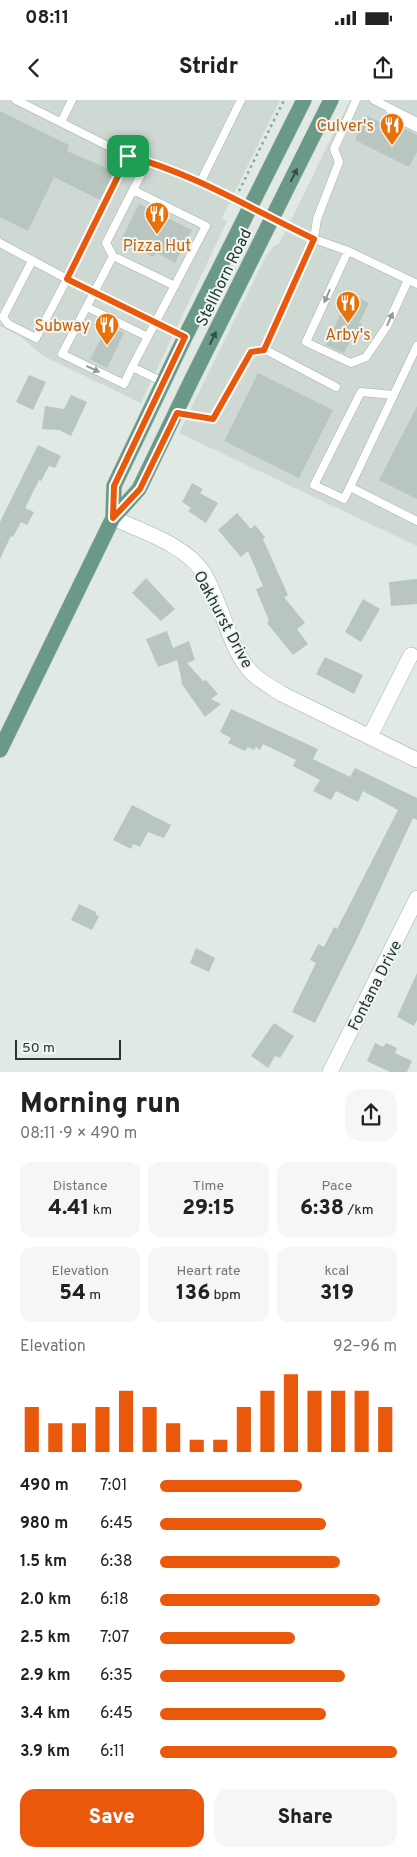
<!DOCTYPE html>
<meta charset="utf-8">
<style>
body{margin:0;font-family:Overpass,sans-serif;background:#f6f6f6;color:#222;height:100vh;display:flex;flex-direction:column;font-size:19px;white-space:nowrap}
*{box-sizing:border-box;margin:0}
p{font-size:16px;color:#767676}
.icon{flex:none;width:28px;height:28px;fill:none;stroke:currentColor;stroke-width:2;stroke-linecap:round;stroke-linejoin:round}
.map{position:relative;height:972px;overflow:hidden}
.drawer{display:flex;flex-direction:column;background:#fff;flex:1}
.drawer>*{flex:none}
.scale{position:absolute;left:15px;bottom:12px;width:106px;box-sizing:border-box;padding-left:5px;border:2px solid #23372f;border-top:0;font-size:14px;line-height:18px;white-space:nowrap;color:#23372f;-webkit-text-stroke:4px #f0f6f2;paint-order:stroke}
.pin{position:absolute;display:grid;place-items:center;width:42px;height:42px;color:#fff;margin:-21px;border-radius:10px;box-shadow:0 2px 8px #0006}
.round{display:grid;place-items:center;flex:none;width:52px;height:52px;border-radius:15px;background:#f6f6f6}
.head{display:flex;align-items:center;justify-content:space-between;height:85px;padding:0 20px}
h1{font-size:28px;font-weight:800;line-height:38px}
.figures{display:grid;grid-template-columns:repeat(3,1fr);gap:8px;height:85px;padding:5px 20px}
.figures div{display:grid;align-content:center;border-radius:12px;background:#f6f6f6;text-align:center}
.figures b{font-size:21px;font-weight:800}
.figures small{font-size:14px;font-weight:400}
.figures p{font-size:14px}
.chart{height:140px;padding:10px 20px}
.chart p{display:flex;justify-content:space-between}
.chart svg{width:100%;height:90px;margin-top:5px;stroke:#ea580c;stroke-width:6}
.action{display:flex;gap:10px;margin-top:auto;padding:10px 20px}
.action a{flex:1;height:58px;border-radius:15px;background:#ea580c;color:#fff;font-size:20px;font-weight:800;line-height:58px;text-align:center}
.action a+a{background:#f6f6f6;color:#222}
ul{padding:0 20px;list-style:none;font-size:16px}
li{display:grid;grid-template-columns:80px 60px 1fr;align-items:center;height:38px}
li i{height:12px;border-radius:6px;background:#ea580c}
.status{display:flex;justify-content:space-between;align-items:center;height:35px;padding:0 25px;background:#fff;direction:ltr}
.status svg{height:14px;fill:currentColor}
header{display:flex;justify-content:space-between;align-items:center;height:65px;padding:0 20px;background:#fff;font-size:22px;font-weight:800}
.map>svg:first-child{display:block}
.built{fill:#cfd9d3}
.building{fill:#b9c6c0}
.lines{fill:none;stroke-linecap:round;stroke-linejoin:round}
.service-casing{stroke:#a4b0aa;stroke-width:9}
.minor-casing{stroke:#a4b0aa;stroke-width:16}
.primary-casing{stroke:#bdc3c1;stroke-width:16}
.path{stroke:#84a999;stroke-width:2.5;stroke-dasharray:2.5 4;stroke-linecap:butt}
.service{stroke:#fff;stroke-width:8}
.minor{stroke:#fff;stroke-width:15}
.primary{stroke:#6a9a87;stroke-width:15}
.oneway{fill:#355045}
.oneway2{fill:#919b97}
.route-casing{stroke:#fff;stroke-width:10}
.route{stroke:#ea580c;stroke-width:6}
.labels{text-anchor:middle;stroke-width:4;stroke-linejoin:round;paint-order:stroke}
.food-label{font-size:16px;fill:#c56008;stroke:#f0f6f2;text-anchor:end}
.street-label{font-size:16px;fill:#23372f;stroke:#f0f6f2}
</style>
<div class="status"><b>08:11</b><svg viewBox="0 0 49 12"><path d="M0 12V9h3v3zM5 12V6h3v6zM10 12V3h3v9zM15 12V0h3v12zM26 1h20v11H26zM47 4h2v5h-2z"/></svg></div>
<header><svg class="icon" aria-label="back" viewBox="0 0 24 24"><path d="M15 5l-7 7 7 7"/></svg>Stridr<svg class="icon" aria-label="share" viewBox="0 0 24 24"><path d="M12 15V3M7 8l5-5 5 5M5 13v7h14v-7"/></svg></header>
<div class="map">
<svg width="417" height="972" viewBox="0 0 417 972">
<rect width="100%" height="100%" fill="#e0e9e4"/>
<!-- built -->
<path class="built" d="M0,0H280L222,118L227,121L141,303L43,256L21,237L0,226Z
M350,0H417V446L179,333L266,156L274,146L279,144Z"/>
<!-- building -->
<path class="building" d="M0,11L69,45L67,51L109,69L108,72L113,74L100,100L54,77L28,131L0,117Z
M367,16L391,27L393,23L417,35V52L409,67L355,40Z
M139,104L192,130L175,163L156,153L153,157L121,140Z
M349,195L355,197V196L369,203L359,223L362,224L356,236L353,234L344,253L326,245Z
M108,225L124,233L107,268L90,259Z
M258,273L333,310L299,378L224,341Z
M29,275L46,282L33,310L16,302Z
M71,295L87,302L71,336L59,330L42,329L45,306L64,309Z
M417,306V399L379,380Z
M38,345L61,356L55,368L49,366L41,381L39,380L25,408L34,412L27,425L21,422L13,437L11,436L0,459V422Z
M192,383L203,389L200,393L218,403L206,423L188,411L191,408L182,402Z
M237,413L251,429L255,425L265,437L263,439L288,495L284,497L305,523L297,529L308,544L293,555L267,523L269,521L256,489L263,486L248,451L241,457L218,430Z
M146,478L175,509L161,521L132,493Z
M417,479V504L391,506L389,482Z
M363,499L380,509L361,542L345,532Z
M167,531L173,548L189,541L195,560L187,563L203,581L206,580L218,594L211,599L221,604L205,617L181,583L182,582L177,560L158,567L146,539Z
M325,557L363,575L354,594L316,574Z
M231,609L318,649L313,659L350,677L355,668L417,698V720L413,718L357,839L315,923L292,912L316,863L310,860L318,844L324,847L334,827L337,829L398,710L363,691L358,702L336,691L331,700L313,691L320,680L293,666L296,660L263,644L260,650L256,647L254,650L248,647L245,651L228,643L231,638L220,632Z
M132,705L171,725L164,738L148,732L140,747L133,744L131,749L113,740Z
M79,804L96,812V815L99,816L92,830L71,820Z
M196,848L215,858L209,872L190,863Z
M417,873V920L414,926L397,917Z
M274,923L294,936L280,958L275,956L268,968L251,956Z
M375,943L383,947L386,943L397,948L395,953L412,961L407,972H390L367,961Z"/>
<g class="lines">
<defs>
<path id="service" d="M16,0L128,56L155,63L200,83L314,139L348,151L417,184
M374,0L417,22
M390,10L398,19L417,28
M61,22L72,0
M128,56L67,179L185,237
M148,61L133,90L206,126L132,267L163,282
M200,83L241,0
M0,143L67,179L36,238L8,224L3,217L32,161
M348,151L306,242L351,263L366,257L387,226L408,180
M113,156L106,143L133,90
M87,207L148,237
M264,249L314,139L317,119L339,62L334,49L356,0
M132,267L124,284L62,254L113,156L175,186
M394,295L361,292L314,385L344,399L350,387L417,246
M177,313L213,319L251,252L264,249L336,287
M350,387L417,421"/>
<path id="minor" d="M113,418C143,432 184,444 203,472C221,500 229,549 251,572C259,581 272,587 282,594L417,660
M370,636L411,555
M330,972L417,798"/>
<path id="primary" d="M113,418L114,386L185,237L304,0
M0,650L113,418L139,389L191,281L331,0"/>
</defs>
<!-- service casing -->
<use href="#service" class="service-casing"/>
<!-- minor casing -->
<use href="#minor" class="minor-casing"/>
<!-- primary casing -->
<use href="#primary" class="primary-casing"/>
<!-- path -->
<path class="path" d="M239,91L284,0"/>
<!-- service -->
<use href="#service" class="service"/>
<!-- minor -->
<use href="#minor" class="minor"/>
<!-- primary -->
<use href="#primary" class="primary"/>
</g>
<!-- one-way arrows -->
<defs><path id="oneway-solid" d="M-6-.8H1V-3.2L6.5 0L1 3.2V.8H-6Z" transform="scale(1.25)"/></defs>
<g class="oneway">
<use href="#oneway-solid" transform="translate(294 75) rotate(-63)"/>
<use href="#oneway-solid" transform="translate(213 238) rotate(-64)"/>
</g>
<g class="oneway2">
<use href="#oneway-solid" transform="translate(327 196) rotate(114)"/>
<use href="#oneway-solid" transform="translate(390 219) rotate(-66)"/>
<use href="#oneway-solid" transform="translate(93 269) rotate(25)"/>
</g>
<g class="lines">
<defs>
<path id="route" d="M128,56C193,73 253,110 314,139L264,250L251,252L213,319L177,313L140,389L113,418L114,386L185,237L67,179Z"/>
</defs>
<!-- route casing -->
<use href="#route" class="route-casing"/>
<!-- route -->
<use href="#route" class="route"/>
</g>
<!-- icons -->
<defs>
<symbol id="restaurant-pin" viewBox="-11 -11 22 30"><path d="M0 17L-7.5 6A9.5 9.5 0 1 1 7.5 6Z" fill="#e8710a" stroke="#f0f6f2"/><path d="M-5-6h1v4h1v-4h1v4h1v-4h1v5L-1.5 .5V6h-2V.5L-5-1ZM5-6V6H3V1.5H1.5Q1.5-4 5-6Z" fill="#fff"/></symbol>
</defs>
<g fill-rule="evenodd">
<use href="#restaurant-pin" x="378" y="11" width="28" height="38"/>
<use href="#restaurant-pin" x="143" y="100" width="28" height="38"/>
<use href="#restaurant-pin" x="334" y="189" width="28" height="38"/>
<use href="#restaurant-pin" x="93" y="211" width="28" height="38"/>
</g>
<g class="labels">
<!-- food labels -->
<g class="food-label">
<text x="374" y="31">Culver's</text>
<text x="157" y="151" text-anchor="middle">Pizza Hut</text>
<text x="90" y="231">Subway</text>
<text x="348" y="240" text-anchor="middle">Arby's</text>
</g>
<!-- street labels -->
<g class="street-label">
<text transform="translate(223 177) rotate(-64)" y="6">Stellhorn Road</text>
<text transform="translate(224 519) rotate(62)" y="6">Oakhurst Drive</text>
<text transform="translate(374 885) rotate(-63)" y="6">Fontana Drive</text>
</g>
</g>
</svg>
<div class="scale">50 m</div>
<div class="pin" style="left:128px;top:56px;background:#1e9e55"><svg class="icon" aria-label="arrive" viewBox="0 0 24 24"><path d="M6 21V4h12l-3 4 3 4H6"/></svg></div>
</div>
<section class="drawer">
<div class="head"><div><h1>Morning run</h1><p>08:11 · 9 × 490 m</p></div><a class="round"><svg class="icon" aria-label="share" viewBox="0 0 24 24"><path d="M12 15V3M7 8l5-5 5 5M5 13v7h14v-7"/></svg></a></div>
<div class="figures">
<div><p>Distance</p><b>4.41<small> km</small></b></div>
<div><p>Time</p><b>29:15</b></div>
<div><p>Pace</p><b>6:38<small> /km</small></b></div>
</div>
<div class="figures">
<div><p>Elevation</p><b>54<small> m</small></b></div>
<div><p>Heart rate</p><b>136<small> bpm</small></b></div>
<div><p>kcal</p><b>319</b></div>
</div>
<div class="chart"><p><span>Elevation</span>92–96 m</p>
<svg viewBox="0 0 160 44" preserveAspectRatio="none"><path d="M5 44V22M15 44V30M25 44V30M35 44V22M45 44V14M55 44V22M65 44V30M75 44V38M85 44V38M95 44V22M105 44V14M115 44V6M125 44V14M135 44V14M145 44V14M155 44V22"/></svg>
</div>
<ul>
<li><b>490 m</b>7:01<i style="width:60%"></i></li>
<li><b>980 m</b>6:45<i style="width:70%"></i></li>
<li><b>1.5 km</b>6:38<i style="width:76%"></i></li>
<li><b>2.0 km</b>6:18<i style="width:93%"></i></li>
<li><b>2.5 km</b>7:07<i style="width:57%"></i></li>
<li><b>2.9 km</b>6:35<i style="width:78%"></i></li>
<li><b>3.4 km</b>6:45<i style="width:70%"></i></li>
<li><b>3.9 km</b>6:11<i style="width:100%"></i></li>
</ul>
<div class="action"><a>Save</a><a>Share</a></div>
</section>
